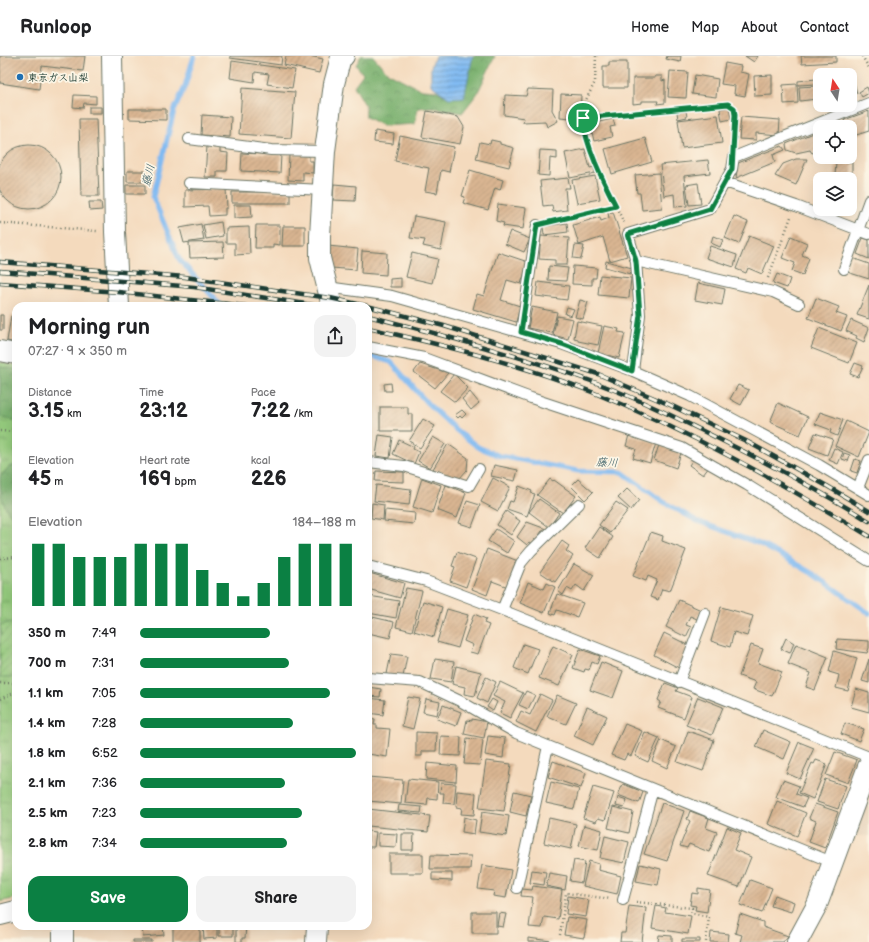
<!DOCTYPE html>
<meta charset="utf-8">
<style>
body{margin:0;font-family:"Balsamiq Sans","Klee One",sans-serif;background:#f2f2f2;color:#202124;height:100vh;display:flex;flex-direction:column;font-size:15px;white-space:nowrap}
*{box-sizing:border-box;margin:0}
p{font-size:13px;color:#757577}
.icon{flex:none;width:22px;height:22px;fill:none;stroke:currentColor;stroke-width:2;stroke-linecap:round;stroke-linejoin:round}
.map{position:relative;flex:1;overflow:hidden}
.side{position:absolute;left:12px;top:246px;width:360px;height:628px;display:flex;flex-direction:column;background:#fff;border-radius:12px;box-shadow:0 4px 16px #0002}
.side>*{flex:none}
.needle{width:26px;rotate:348deg}
.controls{position:absolute;left:813px;top:12px;display:grid;gap:8px}
.controls a{display:grid;place-items:center;width:44px;height:44px;border-radius:8px;background:#fff;box-shadow:0 4px 16px #0002;font-size:20px}
.pin{position:absolute;display:grid;place-items:center;width:34px;height:34px;color:#fff;margin:-17px;border:2px solid #fff;border-radius:50%;box-shadow:0 1px 4px #0007}
.round{display:grid;place-items:center;flex:none;width:42px;height:42px;border-radius:12px;background:#f2f2f2}
.summary{display:flex;align-items:center;justify-content:space-between;height:68px;padding:0 16px}
h1{font-size:22px;font-weight:800;line-height:30px}
.metrics{display:grid;grid-template-columns:repeat(3,1fr);gap:6px;height:68px;padding:4px 16px}
.metrics div{display:grid;align-content:center}
.metrics b{font-size:20px;font-weight:800}
.metrics small{font-size:11px;font-weight:400}
.metrics p{font-size:11px}
.chart{height:112px;padding:8px 16px}
.chart p{display:flex;justify-content:space-between}
.chart svg{width:100%;height:72px;margin-top:4px;stroke:#0b8043;stroke-width:6}
.cta{display:flex;gap:8px;margin-top:auto;padding:8px 16px}
.cta a{flex:1;height:46px;border-radius:12px;background:#0b8043;color:#fff;font-size:16px;font-weight:800;line-height:46px;text-align:center}
.cta a+a{background:#f2f2f2;color:#202124}
ul{padding:0 16px;list-style:none;font-size:13px}
li{display:grid;grid-template-columns:64px 48px 1fr;align-items:center;height:30px}
li i{height:10px;border-radius:5px;background:#0b8043}
header{display:flex;align-items:center;gap:24px;box-sizing:border-box;height:56px;padding:0 20px;background:#fff;border-bottom:1px solid #e0e0e0}
header strong{font-size:19px}
nav{display:flex;gap:22px;margin-inline-start:auto;font-size:14px}
.map>svg:first-child{display:block}
.built{fill:#e3cdb4}
.grass{fill:url(#grass-tufts);stroke:#5a8458}
.forest{fill:url(#forest-crowns);stroke:#4b7650}
.garden{fill:url(#garden-furrows);stroke:#5a8458}
.water{fill:url(#water-rules);stroke:#507c93}
.lines{fill:none;stroke-linecap:round;stroke-linejoin:round}
.stream{stroke:#80baf2;stroke-width:5}
.building{fill:url(#building-hatch)}
.lane-casing{stroke:#6a7464;stroke-width:12}
.street-casing{stroke:#6a7464;stroke-width:22}
.path{stroke:#6a7464;stroke-width:2.5;stroke-dasharray:1 3;stroke-linecap:butt}
.lane{stroke:#fff;stroke-width:10}
.street{stroke:#fff;stroke-width:20}
.rail-casing{stroke:#1f3d34;stroke-width:4.5}
.rail{stroke:#fcf5e5;stroke-width:3;stroke-dasharray:9;stroke-linecap:butt}
.route-casing{stroke:#fff;stroke-width:8}
.route{stroke:#0b8043;stroke-width:5}
.poi-dot{fill:#1f6fb2;stroke:#fcf5e5;stroke-width:1.5}
.labels{text-anchor:middle;stroke-width:3.5;stroke-linejoin:round;paint-order:stroke}
.poi-label{font-size:10px;font-weight:bold;fill:#1f3d34;stroke:#fcf5e5;text-anchor:start}
.water-label{font-size:11px;font-style:italic;fill:#375c64;stroke:#fcf5e5}
</style>
<header>
<strong>Runloop</strong>
<nav><a>Home</a><a>Map</a><a>About</a><a>Contact</a></nav>
</header>
<div class="map">
<svg width="869" height="886" viewBox="0 0 869 886">
<defs>
<pattern id="grass-tufts" width="24" height="20" patternUnits="userSpaceOnUse"><rect width="24" height="20" fill="#94cb7d"/><path d="M3 7l-1-3M5 7V3M7 7l1-3M15 17l-1-3M17 17v-4M19 17l1-3" fill="none" stroke="#78a667"/></pattern>
<pattern id="forest-crowns" width="20" height="18" patternUnits="userSpaceOnUse"><rect width="20" height="18" fill="#77af6c"/><path d="M2 6a3 3 0 1 1 6 0M12 15a3 3 0 1 1 6 0" fill="none" stroke="#61905a"/></pattern>
<pattern id="garden-furrows" width="10" height="10" patternUnits="userSpaceOnUse"><rect width="10" height="10" fill="#94cb7d"/><path d="M-1 1l2-2M0 10L10 0M9 11l2-2" fill="none" stroke="#78a667"/></pattern>
<pattern id="water-rules" width="6" height="5" patternUnits="userSpaceOnUse"><rect width="6" height="5" fill="#80baf2"/><path d="M0 2.5h6" fill="none" stroke="#6898c5"/></pattern>
<pattern id="building-hatch" width="6" height="6" patternUnits="userSpaceOnUse"><rect width="6" height="6" fill="#dab692"/><path d="M-1 1l2-2M0 6l6-6M5 7l2-2" fill="none" stroke="#b09578"/></pattern>
</defs>
<rect width="100%" height="100%" fill="#fcf5e5"/>
<filter id="ink" filterUnits="userSpaceOnUse"><feTurbulence type="fractalNoise" baseFrequency=".025" numOctaves="2"/><feDisplacementMap in="SourceGraphic" scale="8" xChannelSelector="R" yChannelSelector="G"/><feConvolveMatrix kernelMatrix="1 2 1 2 8 2 1 2 1" color-interpolation-filters="sRGB"/></filter>
<filter id="wash" filterUnits="userSpaceOnUse"><feTurbulence type="fractalNoise" baseFrequency=".012" numOctaves="4" result="noise"/><feDisplacementMap in="SourceGraphic" scale="16" xChannelSelector="R" yChannelSelector="G"/><feGaussianBlur stdDeviation="0.9" result="paint"/><feColorMatrix in="noise" values="0 0 0 0 0 0 0 0 0 0 0 0 0 0 0 0 0 1.4 0 .05"/><feComposite in="paint" operator="in"/></filter>
<g filter="url(#wash)">
<rect width="100%" height="100%" fill="#f4dabd"/>
<!-- built -->
<path class="built" d="M869,737V780H854Z"/>
<!-- grass -->
<path class="grass" d="M0,306L16,310V842L0,846Z"/>
<!-- forest -->
<path class="forest" d="M361,0H373L387,16L422,34L437,35L449,42L473,0H495L477,38L462,57L431,51L418,52L415,68L383,70L366,61L365,49L354,30L363,18L356,9Z
M0,311L16,313V365L0,361Z
M16,409V464C2,453 0,436 0,420L9,411Z"/>
<!-- garden -->
<path class="garden" d="M16,565V621H0V581L2,579L0,569Z"/>
<!-- water -->
<path class="water" d="M435,0H473L464,41L449,42L431,29V11Z"/>
<g class="lines">
<!-- stream -->
<path class="stream" d="M194,0L185,30L174,55L153,141L179,203L221,250
M368,299L391,306L427,347L456,374L478,391L500,400L578,415L622,416L662,445L697,465L760,488L777,497L815,519L869,557"/>
</g>
<g id="blocks">
<!-- building -->
<path class="building" d="M0,0H85L83,15L42,10L39,33L0,27Z
M230,0H282L281,9L230,2Z
M286,0H310L323,3L319,17L284,9Z
M667,0H681L680,6L666,3Z
M745,0H758L754,6Z
M801,0H836V6L802,8Z
M232,5L295,14L292,32L267,28L269,18L255,16L254,26L230,22Z
M609,6H627V32H603V10H609Z
M725,7L741,10L740,16L749,18L745,40L734,38L735,30L721,28Z
M839,14L840,19H830L829,17Z
M670,15L688,16L686,42L668,41Z
M851,16L857,37L850,39V19H843Z
M695,19L718,23L716,41L692,38Z
M772,19V39L755,40L754,20Z
M655,20H662V25L665,24V47L657,48L658,45H642V47L633,48V22H655Z
M816,23L817,28L798,29V25Z
M797,28L798,47L784,48L783,29Z
M816,30L817,43L800,45L799,31Z
M867,31L869,37L862,41L859,36Z
M242,32L295,36L291,82L239,78Z
M528,33L553,34L552,54L558,65L547,71L545,65L523,66L524,62L504,59L505,39L526,40Z
M561,38L581,39L580,60L571,59V62L560,61Z
M74,39L96,40V48L84,47L83,52L73,51Z
M89,51H101V57H89Z
M729,51L731,63L722,65L720,53Z
M129,53H166V64L129,63Z
M427,55L458,61L464,71L460,88L422,81Z
M686,55L687,61L678,63L677,56Z
M869,55V75L850,81V71H847L844,64Z
M202,59L231,61L230,81L201,79Z
M718,59L722,87L682,92L678,64Z
M741,61L780,64L779,79L756,77V84L739,83Z
M79,63H96L99,140H81Z
M613,63L615,70L610,71L612,81L594,85L590,68Z
M820,74V94L812,97L810,94L796,97L787,94L786,88Z
M375,75L394,78L393,88L374,86Z
M400,80L454,91L449,116L441,114L437,137L425,135L429,112L395,105Z
M645,82L652,106L612,118L605,93Z
M491,84L500,86V88L514,92L509,111L476,103L480,86L490,88Z
M-3 121a32 32 0 1 1 64 0a32 32 0 1 1-64 0Z
M207,90L220,91V96L228,97L227,115H217V121H205Z
M782,90L785,94L773,99L775,106L736,122L738,107Z
M585,93L590,112L594,111L595,117L570,122L565,97Z
M540,94L557,95V103L550,102L549,120L538,119Z
M242,97L281,99L280,117L241,115Z
M289,99L309,100V105H313V117L303,116V125L288,124Z
M796,103H807L796,129L775,120L783,108Z
M708,104L710,117L684,120L687,150L675,151L674,138L664,140L660,109Z
M836,106H852V121L835,120Z
M470,114L503,124L500,134L495,132L488,154L463,147L465,141L462,140Z
M127,115H145V126H127Z
M659,117L662,152L642,154L640,137H637L635,119Z
M595,120L600,143L577,147L572,124Z
M568,122L570,132H565L567,154L553,156L552,149L543,150L540,125Z
M698,127L701,148L689,149L686,129Z
M334,128L356,130L355,145L333,144Z
M126,129H145V138H126Z
M226,133L227,152H225V159L209,160L208,150L185,151V134Z
M232,136H290V147H232Z
M89,146H101L102,154L90,155Z
M498,148L526,152L523,173L503,170L504,167L496,165Z
M234,149H251L252,161L234,162Z
M613,156L627,200L610,205L603,181L579,189L573,169L600,161L601,165L609,162L608,157Z
M414,160L446,166L441,194L423,190L425,184L410,182Z
M734,160L748,166L739,188L725,182Z
M221,166L223,180L206,183L203,169Z
M567,167L568,176L544,179L543,170Z
M201,168L204,184L184,187L180,172Z
M256,169H280V189L273,188V192H255Z
M283,170H305V190H282Z
M249,171L250,198L235,199V187H226V172Z
M510,175L530,183L524,196L505,188Z
M541,180L569,182L567,209H555V204L539,203Z
M713,180L723,184L720,191L711,187Z
M749,180L774,190L762,218L748,212L746,217L736,213Z
M791,180L807,187L802,199L809,202L803,219L792,215L795,207L782,202Z
M863,182L869,184V203L857,198Z
M223,186L224,201L190,202L189,187Z
M575,189L584,190L581,203L573,202Z
M328,190L358,193L356,214L332,212Z
M710,190L737,199L734,211L706,202Z
M362,195L387,197L386,219L361,217Z
M498,196L528,206L521,228L507,224L501,244L520,250L516,266L473,253L477,238L484,240Z
M412,197L438,203L432,227L406,221Z
M852,202L869,208V223L847,216Z
M606,205L632,212L630,218L605,211Z
M549,210L568,212L566,225L548,224Z
M573,210L597,212L596,222H592V229L572,228Z
M777,218L790,223L787,232L773,227Z
M600,219L631,222L629,242L598,239Z
M401,222V231H390V223Z
M538,226L569,230L567,244L536,240Z
M698,227L725,233L722,249L695,244Z
M869,229V263L857,259Z
M816,242L839,251L836,257L847,261L841,275L808,262Z
M580,244L588,246L583,263L575,261Z
M532,251L557,256L552,277L528,272Z
M567,251L574,253L571,260L565,258Z
M0,259H3V274H0Z
M11,260H16V287L7,285Z
M557,260L573,263L568,283L553,279Z
M851,264L869,272L864,286L856,282L857,280L846,275Z
M577,265L602,270L598,289L578,285V283L574,282Z
M604,270L619,273L618,276L625,277L619,302L598,297Z
M819,272L857,287L849,307L811,292Z
M855,307L863,310L858,321L850,318Z
M420,308L448,317L435,332L414,316Z
M454,318L468,332L455,346L440,335Z
M391,327L392,335H385L384,328Z
M738,329L749,334L741,349L730,343Z
M470,336L479,347L471,354L462,343Z
M778,347L808,361L800,379L770,366Z
M380,351H408V358H412V375H380Z
M462,354L466,358L462,362L460,360L458,362L455,359Z
M820,356L843,364L837,380L830,377L831,374L815,368Z
M423,363L435,370L420,392L409,385Z
M846,365L869,376L859,401L835,390Z
M815,377L833,383L827,399L809,392Z
M379,379L393,381L390,402L376,400Z
M629,379L656,387L650,407L633,402L636,393L626,390Z
M433,381L445,388L430,412L418,405Z
M399,384L414,391L413,393L419,396L414,408L393,398Z
M448,388L468,402L467,414L459,423L433,413Z
M659,389L681,397L676,412L654,404Z
M834,392L843,396L838,408L829,404Z
M844,397L850,399L848,405L842,403Z
M695,401L709,411L703,419L689,409Z
M855,403L861,405L857,417L851,415Z
M494,409L518,414L515,425L491,420Z
M376,415L404,416V426L375,425Z
M422,422L441,429L432,457L413,451Z
M493,422L510,431L498,455L481,446Z
M550,423L553,425L554,424L576,440L563,457L537,439Z
M578,423L593,436L585,444L571,430Z
M376,429L411,433L409,449L374,445Z
M446,429L466,437L457,462L437,454Z
M519,430L532,435L531,437L535,438L527,460L507,453L510,445L513,446Z
M627,433L639,444L631,454L618,442Z
M539,443L559,457L549,471L529,456Z
M467,445L480,449L472,471L459,467Z
M616,446L628,454L610,477L599,469Z
M372,447L384,449L383,464L371,462Z
M385,454L415,457L414,468L384,465Z
M506,455L520,465L511,479L497,469Z
M527,466L546,473L544,475H542L533,488L529,486L527,489L517,481Z
M599,471L613,481L600,502L585,492Z
M496,473L514,485L507,497L488,485Z
M651,476L663,480L662,485L686,494L670,535L662,533L658,544L650,541L657,524L648,520L646,525L633,520Z
M562,485L569,490L566,495L573,500L555,526L540,516Z
M487,493L518,505L508,531L492,525L487,539L472,533Z
M457,496L476,503L466,531L450,525L455,511L452,510Z
M574,508L594,519L584,535L576,529L572,535L567,532L563,539L558,535Z
M369,517L404,527L400,542L368,533Z
M528,526L544,533L547,527L555,531L544,557L520,547Z
M406,532L422,535L412,575L396,571Z
M557,538L583,547L577,561L557,554L555,559L550,557Z
M369,540L399,545L396,562L368,557Z
M679,544L701,554L697,563L690,560L686,569L691,571L686,581L666,571Z
M423,545L442,551L434,581L414,575Z
M721,551L753,560L747,580L734,576L730,591L711,585Z
M447,553L468,559L458,592L437,586Z
M474,558L486,563L484,567L489,569L478,598L470,596L473,589L464,585Z
M368,560L394,566L390,582L368,577Z
M664,577L690,590L679,612L654,599Z
M786,582L794,587L790,597L781,593Z
M837,583L869,585V592L867,597L836,593Z
M523,588L538,593L528,618L514,612Z
M796,588L828,601L815,634L806,631L811,617L788,608Z
M751,589L763,593L758,607L782,616L772,640L753,633L756,626L739,620Z
M553,590L573,599L559,630L539,622Z
M580,593L600,600L597,608L592,606L589,614L585,613L584,616L573,612Z
M834,595L857,602L848,635L836,632L839,619L829,616Z
M391,598L407,600L403,621L387,618Z
M435,603L454,606L451,626L431,623Z
M869,603V627L862,625Z
M601,606L623,615L613,642L590,634Z
M456,610L481,616L475,640L464,638L465,631L452,628Z
M486,621L496,626L487,647L477,642Z
M500,626L523,637L510,662L500,657L505,646L493,640Z
M665,627L678,632L676,635L692,641L684,662L658,652L661,646L658,644Z
M368,631L381,633L380,641L368,640Z
M856,633L869,637V656L851,651Z
M526,635L535,639L528,653L519,649Z
M540,638L552,644L536,676L516,666L521,655L530,659Z
M557,639L576,647L566,668L547,660Z
M408,641L420,643L413,673L402,670Z
M698,641L723,651L712,679L686,669Z
M368,642L385,644L383,659L368,657Z
M426,643L440,646L437,659L423,656Z
M492,643L497,646L493,655L487,651Z
M443,649L461,656L456,670L437,663Z
M587,651L607,660L593,689L574,680Z
M368,662L375,663L374,669H377V672L390,673L387,701L368,698Z
M472,663L487,666L484,682L464,678L467,664L472,665Z
M845,667L864,673L859,685L841,678Z
M625,668L642,675L631,700L627,698L624,704L611,699Z
M763,674L791,686L784,703L756,691Z
M688,675L714,684L703,715L677,706Z
M416,676L437,677L436,695H422V700H416Z
M645,676L659,682L648,706L635,700Z
M441,680L461,681L460,700L440,699Z
M488,680L505,682L503,702L485,699Z
M467,682L483,684L480,709L464,708Z
M661,684L676,691L667,712L652,705Z
M799,686L814,692L800,723L786,717Z
M835,696L857,704L848,727L826,719Z
M816,704L827,708L813,743L799,737L812,707L814,708Z
M486,705L511,708L504,755L479,752Z
M553,705L586,717L581,732L548,721Z
M427,707L457,710L456,726L426,723Z
M368,721L403,724L401,748L368,745Z
M408,723L438,726L437,743L428,742L427,749L405,747Z
M825,723L846,730L838,753L817,746Z
M783,724L799,730L796,738L807,742L803,751L776,741Z
M551,726L579,733L574,753L546,747Z
M441,727L456,728L454,748L443,747L444,737H440Z
M623,728L643,736L639,747L618,739Z
M593,731L614,737L605,764L598,762L596,766L583,762Z
M457,735L476,737L474,759L461,758L462,752L456,751Z
M514,735L531,739L526,760L510,756Z
M618,741L627,744L624,752L616,750Z
M777,745L806,757L797,780L768,768Z
M662,747L684,755L667,805L644,798Z
M815,748L838,756L825,792L809,786L816,765L809,762Z
M399,749L422,751L421,757L398,755Z
M613,751L633,756L629,777L608,772Z
M368,753L430,760L428,776L368,770Z
M690,755L709,762L706,772L717,776L709,796L689,788L687,792L680,790L690,765L687,763Z
M482,756L509,760L506,780L479,776Z
M464,761L476,764L474,778L462,776Z
M549,762L576,768L571,793L544,787Z
M584,769L602,774L598,794L579,790Z
M727,771L741,777L734,794L751,801L739,831L708,820Z
M368,775L376,776L374,791H368Z
M378,777L397,778L396,791L378,790Z
M402,778H414L413,794H402Z
M605,780L629,786L624,807L600,802Z
M389,798H423V817H389Z
M431,799L471,800L470,813H430Z
M574,804L585,806L582,827L570,825Z
M589,805L599,808L598,814L621,820L617,838L583,830Z
M640,808L661,813L658,829L636,825Z
M482,809L511,814L506,842L493,840L494,835L478,833Z
M532,814L546,816L544,829L530,827Z
M432,817H452V825L432,824Z
M549,817L567,820L565,834L546,830Z
M750,824L772,832L762,857L740,849Z
M533,830L562,834L558,863L544,861L542,872L529,871L533,841L521,840L522,833L532,834Z
M698,832L710,834L707,856L695,854L696,850L690,849L692,837L698,838Z
M775,839L794,846L791,856L771,850Z
M568,840L589,844L586,861L566,858Z
M629,850L646,852L642,886H620L621,877H625Z
M656,850L666,852L665,856L691,860L688,878L652,872Z
M472,856H496V877H472Z
M499,857L506,858L503,871L497,870Z
M740,858L763,866V871L788,880L783,886H740L742,879L735,877Z
M567,861L587,864L584,882L564,879Z
M142,870H163L164,879L143,881Z
M173,870H200V886H173Z
M203,870H217V882L204,883Z
M219,870H233V880H219Z
M236,870H246L245,882H242V886H236Z
M711,876L729,878L728,886H710Z
M659,879L672,880V886H658Z
M528,882L551,885V886H528Z
M682,883H700V886H682Z
M133,884H152V886H133Z"/>
</g>
</g>
<g filter="url(#ink)">
<use href="#blocks" fill-opacity="0" stroke="#6a7464" stroke-width="1"/>
<g class="lines">
<defs>
<path id="lane" d="M189,83L271,94L325,95
M725,126L796,150L869,178
M189,127L323,134
M636,205L773,236L799,248
M844,213L869,144
M327,231L392,240L561,288L633,315L690,340L819,409L869,439
M521,276L537,169
M368,291L424,302L531,342L682,392L747,429L869,505
M633,315L640,259L636,205L628,178L710,153L732,113L734,101L869,47
M368,406L404,410L469,430L479,413
M858,432L869,404
M368,510L426,525L502,554L869,701
M502,554L521,507L531,495L579,448
M368,622L420,626L460,645L516,677L834,807
M679,626L705,557
M517,832L548,690
M623,844L653,733"/>
<path id="street" d="M112,0L115,176L119,250
M332,250L320,202V180L325,95L334,28L341,1L344,0
M0,295L16,298
M0,859L16,855
M63,870V886
M316,886L317,870
M797,886L817,849L869,708"/>
</defs>
<!-- lane casing -->
<use href="#lane" class="lane-casing"/>
<!-- street casing -->
<use href="#street" class="street-casing"/>
<!-- path -->
<path class="path" d="M596,0L595,26L585,46L583,63L589,87L605,128L624,167
M862,0L869,12
M583,62L728,48L734,52V88
M548,166L616,150
M0,167L97,175
M768,222L791,161
M0,375L16,376
M0,502L16,501
M0,627H16
M0,643L16,636
M636,846L692,852L691,857L709,861L706,886
M560,879L566,837L611,843"/>
<!-- lane -->
<use href="#lane" class="lane"/>
<!-- street -->
<use href="#street" class="street"/>
<defs>
<path id="rail" d="M0,206L185,221L330,242L367,250L444,270L598,318L668,348L746,385L827,430L869,455
M0,215L194,231L319,250
M0,227L118,236L246,250
M368,260C444,279 520,300 594,326C639,343 681,364 723,385C773,410 822,436 869,465
M368,272C443,289 520,308 592,336C689,375 780,426 869,480"/>
</defs>
<!-- rail casing -->
<use href="#rail" class="rail-casing"/>
<!-- rail -->
<use href="#rail" class="rail"/>
</g>
</g>
<g class="lines" filter="url(#ink)">
<defs>
<path id="route" d="M728,48L734,52L735,59L732,113L710,153L628,178L636,205L640,259L632,315L562,288L521,276L537,169L616,150C603,125 585,89 583,62Z"/>
</defs>
<!-- route casing -->
<use href="#route" class="route-casing"/>
<!-- route -->
<use href="#route" class="route"/>
</g>
<!-- markers -->
<circle class="poi-dot" cx="20" cy="21" r="4"/>
<g class="labels">
<!-- poi labels -->
<g class="poi-label">
<text x="28" y="25">東京ガス山梨</text>
</g>
<!-- water labels -->
<g class="water-label">
<text transform="translate(148 119) rotate(-76)" y="4">藤川</text>
<text transform="translate(607 406) rotate(3)" y="4">藤川</text>
</g>
</g>
</svg>
<div class="controls">
<a><svg class="needle" viewBox="-14 -14 28 28"><path d="M0-13l5 13h-10z" fill="#e53935"/><path d="M0 13l5-13h-10z" fill="#757577"/></svg></a>
<a><svg class="icon" aria-label="locate" viewBox="0 0 24 24"><circle cx="12" cy="12" r="6"/><path d="M12 2v4M12 18v4M2 12h4M18 12h4"/></svg></a>
<a><svg class="icon" aria-label="layers" viewBox="0 0 24 24"><path d="M12 4l9 5-9 5-9-5zM3 14l9 5 9-5"/></svg></a>
</div>
<div class="pin" style="left:583px;top:62px;background:#1e9e55"><svg class="icon" aria-label="arrive" viewBox="0 0 24 24"><path d="M6 21V4h12l-3 4 3 4H6"/></svg></div>
<section class="side">
<div class="summary"><div><h1>Morning run</h1><p>07:27 · 9 × 350 m</p></div><a class="round"><svg class="icon" aria-label="share" viewBox="0 0 24 24"><path d="M12 15V3M7 8l5-5 5 5M5 13v7h14v-7"/></svg></a></div>
<div class="metrics">
<div><p>Distance</p><b>3.15<small> km</small></b></div>
<div><p>Time</p><b>23:12</b></div>
<div><p>Pace</p><b>7:22<small> /km</small></b></div>
</div>
<div class="metrics">
<div><p>Elevation</p><b>45<small> m</small></b></div>
<div><p>Heart rate</p><b>169<small> bpm</small></b></div>
<div><p>kcal</p><b>226</b></div>
</div>
<div class="chart"><p><span>Elevation</span>184–188 m</p>
<svg viewBox="0 0 160 44" preserveAspectRatio="none"><path d="M5 44V6M15 44V6M25 44V14M35 44V14M45 44V14M55 44V6M65 44V6M75 44V6M85 44V22M95 44V30M105 44V38M115 44V30M125 44V14M135 44V6M145 44V6M155 44V6"/></svg>
</div>
<ul>
<li><b>350 m</b>7:49<i style="width:60%"></i></li>
<li><b>700 m</b>7:31<i style="width:69%"></i></li>
<li><b>1.1 km</b>7:05<i style="width:88%"></i></li>
<li><b>1.4 km</b>7:28<i style="width:71%"></i></li>
<li><b>1.8 km</b>6:52<i style="width:100%"></i></li>
<li><b>2.1 km</b>7:36<i style="width:67%"></i></li>
<li><b>2.5 km</b>7:23<i style="width:75%"></i></li>
<li><b>2.8 km</b>7:34<i style="width:68%"></i></li>
</ul>
<div class="cta"><a>Save</a><a>Share</a></div>
</section>
</div>
